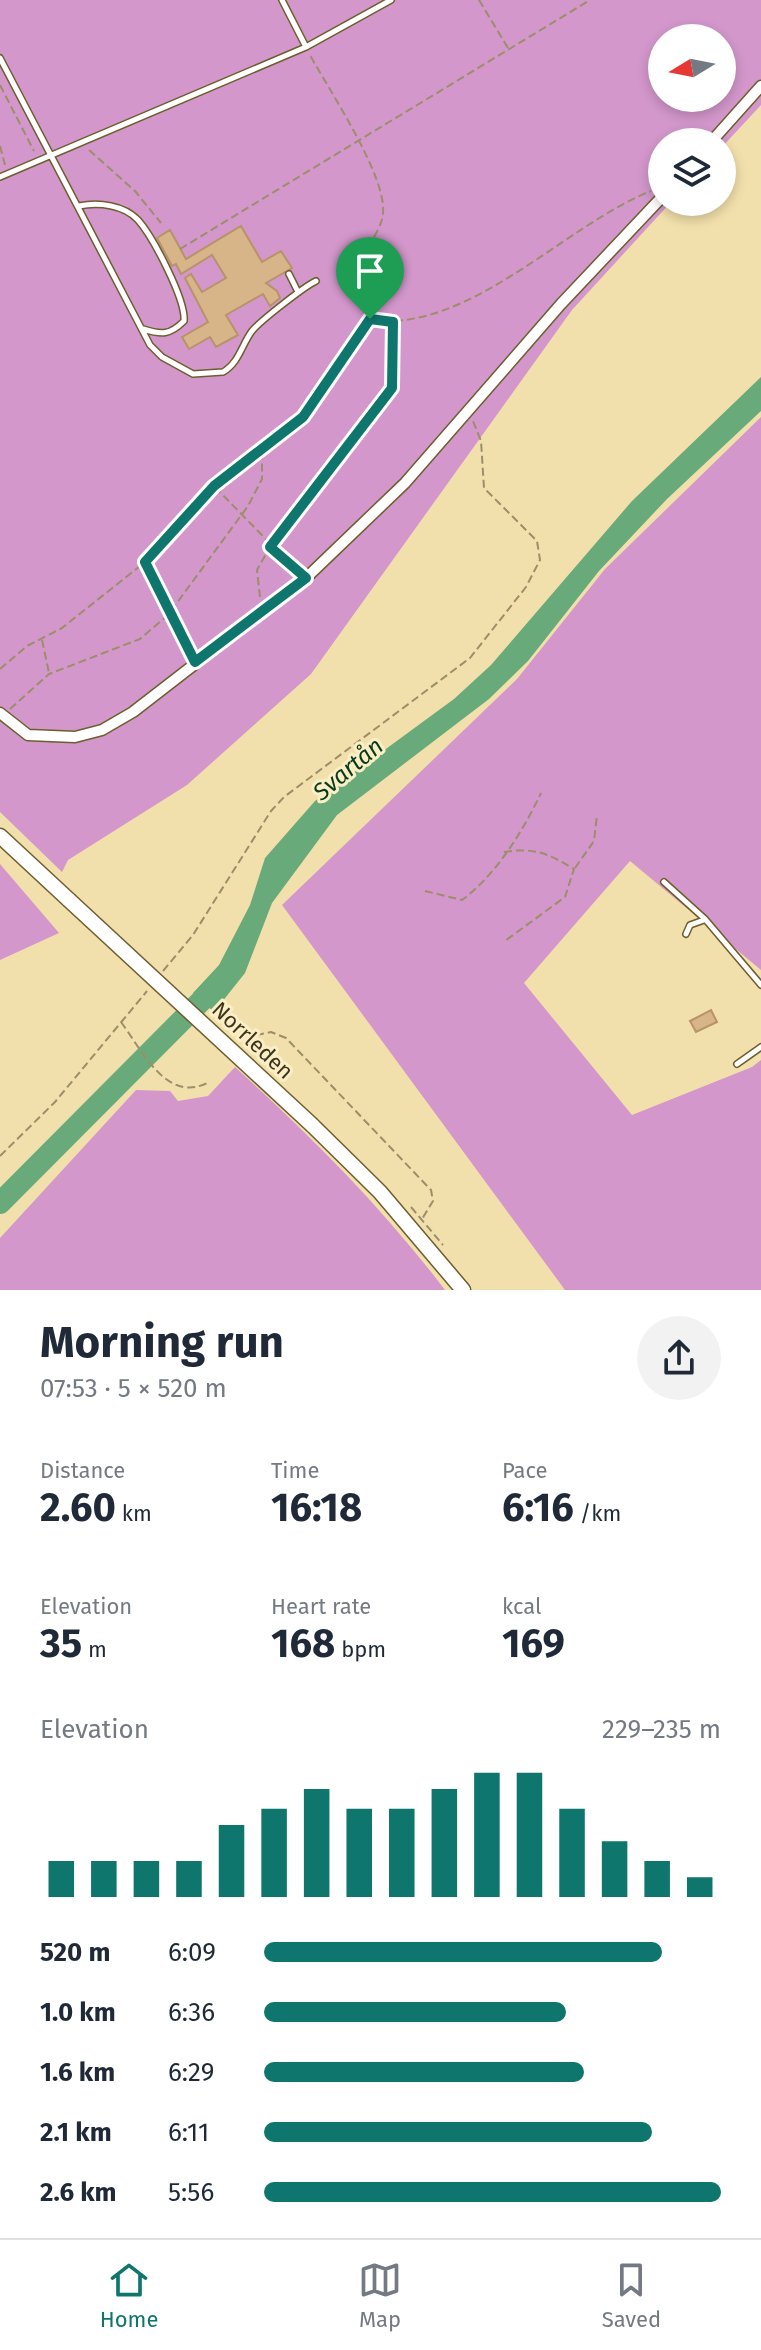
<!DOCTYPE html>
<meta charset="utf-8">
<style>
body{margin:0;font-family:"Fira Sans",sans-serif;background:#f2f2f3;color:#1f2937;height:100vh;display:flex;flex-direction:column;font-size:30px;white-space:nowrap}
*{box-sizing:border-box;margin:0}
p{font-size:26px;color:#747a83}
.icon{flex:none;width:44px;height:44px;fill:none;stroke:currentColor;stroke-width:2;stroke-linecap:round;stroke-linejoin:round}
.map{position:relative;height:1290px;overflow:hidden}
.side{display:flex;flex-direction:column;background:#fff;flex:1}
.side>*{flex:none}
.needle{width:52px;rotate:260deg}
.buttons{position:absolute;left:648px;top:24px;display:grid;gap:16px}
.buttons a{display:grid;place-items:center;width:88px;height:88px;border-radius:50%;background:#fff;box-shadow:0 4px 12px #0003;font-size:40px}
.pin{position:absolute;display:grid;place-items:center;width:68px;height:68px;color:#fff;margin:-82px -34px;border-radius:50% 50% 50% 0;rotate:-45deg;box-shadow:0 0 8px #0007}
.pin .icon{rotate:45deg}
.round{display:grid;place-items:center;flex:none;width:84px;height:84px;border-radius:42px;background:#f2f2f3}
.overview{display:flex;align-items:center;justify-content:space-between;height:136px;padding:0 40px}
h1{font-size:44px;font-weight:700;line-height:60px}
.metrics{display:grid;grid-template-columns:repeat(3,1fr);gap:12px;height:136px;padding:8px 40px}
.metrics div{display:grid;align-content:center}
.metrics b{font-size:40px;font-weight:700}
.metrics small{font-size:22px;font-weight:400}
.metrics p{font-size:22px}
.chart{height:224px;padding:16px 40px}
.chart p{display:flex;justify-content:space-between}
.chart svg{width:100%;height:144px;margin-top:8px;stroke:#0f766e;stroke-width:6}
ul{padding:0 40px;list-style:none;font-size:26px}
li{display:grid;grid-template-columns:128px 96px 1fr;align-items:center;height:60px}
li i{height:20px;border-radius:10px;background:#0f766e}
.tab-bar{display:flex;justify-content:space-around;align-items:center;height:112px;border-top:2px solid #e0e1e3;background:#fff;font-size:22px;color:#747a83}
.tab-bar a{display:grid;justify-items:center;gap:4px}
.tab-bar .current{color:#0f766e}
.map>svg:first-child{display:block}
.green{fill:#d397cb;fill-rule:evenodd}
.water{fill:#68aa79}
.lines{fill:none;stroke-linecap:round;stroke-linejoin:round}
.river{stroke:#68aa79;stroke-width:22}
.building{fill:#d8b489;stroke:#b69369;stroke-width:2}
.service-casing{stroke:#6e5d2d;stroke-width:8}
.minor-casing{stroke:#6e5d2d;stroke-width:13}
.secondary-casing{stroke:#6e5d2d;stroke-width:17}
.path{stroke:#9b8e69;stroke-width:2;stroke-dasharray:8 4;stroke-linecap:butt}
.service{stroke:#fff;stroke-width:5}
.minor{stroke:#fff;stroke-width:10}
.secondary{stroke:#fff;stroke-width:14}
.secondary-bridge-casing{stroke:#6e5d2d;stroke-width:17;stroke-linecap:butt}
.secondary-bridge{stroke:#fff;stroke-width:14}
.route-casing{stroke:#fff;stroke-width:16}
.route{stroke:#0f766e;stroke-width:10}
.labels{text-anchor:middle;stroke-width:6;stroke-linejoin:round;paint-order:stroke}
.street-label{font-size:22px;fill:#3b341f;stroke:#fceec4}
.water-label{font-size:24px;font-style:italic;fill:#053b1a;stroke:#fceec4}
</style>
<div class="map">
<svg width="761" height="1290" viewBox="0 0 761 1290">
<rect width="100%" height="100%" fill="#f2e0ac"/>
<!-- green -->
<path class="green" d="M0,0H761V105L722,147V142H662V202H671L572,310L311,674L187,785L68,860L62,872L0,812ZM662,38H722V98H662Z
M761,417V970L630,861L524,983L632,1115L752,1067L761,1060V1290H565L282,905L517,679L605,569Z
M0,864L59,933L0,960Z
M235,1067C311,1136 383,1208 445,1290H0V1238L136,1090L170,1091L178,1101L208,1096Z"/>
<!-- water -->
<path class="water" d="M761,377V411L667,499L599,571L528,661L489,699L337,815L272,903L245,973L214,1012L193,993L219,965L250,905L265,858L315,801L454,699L491,665L632,501Z"/>
<g class="lines">
<!-- river -->
<path class="river" d="M0,1203L222,980"/>
</g>
<!-- building -->
<path class="building" d="M241,226L262,262L281,251L292,268L266,283L277,291L280,298L270,306L263,294L226,315L238,335L216,347L210,337L189,349L182,337L208,322L185,278L191,274L202,292L226,278L212,255L181,274L176,264L172,266L157,238L170,230L186,259Z
M711,1010L717,1022L696,1032L690,1021Z"/>
<g class="lines">
<defs>
<path id="service" d="M282,0L306,47
M0,58L150,345L162,357L193,374L223,372C239,363 242,344 252,331C260,321 305,286 316,281
M0,177L306,47L391,0
M79,206C99,202 124,205 138,220C153,237 186,300 184,321C170,335 162,335 143,329
M289,274L297,290
M664,882L705,919L761,985
M686,934L690,925L704,920
M737,1064L761,1047"/>
<path id="minor" d="M711,142L761,86
M0,713L28,735L75,737L102,730L133,712L306,578L405,483L561,304L662,197"/>
<path id="secondary" d="M0,836L69,900
M312,1125L380,1192L463,1290"/>
</defs>
<!-- service casing -->
<use href="#service" class="service-casing"/>
<!-- minor casing -->
<use href="#minor" class="minor-casing"/>
<!-- secondary casing -->
<use href="#secondary" class="secondary-casing"/>
<!-- path -->
<path class="path" d="M479,0L508,48
M0,85L34,151
M0,146L5,165
M89,150L135,191L161,223
M180,249L590,0
M371,320C469,333 565,225 651,191
M215,487L297,571
M146,564L191,654
M260,597L257,570L270,547L392,388L393,322
M42,640L49,673
M0,669L27,646L62,628L145,562L214,486L303,417L370,319C363,295 357,271 369,247C374,236 383,224 383,212C386,175 329,90 310,55
M10,709L49,674L140,639L168,615L248,506L262,479V450
M504,852C535,847 549,854 574,869L565,897L505,941
M575,868L594,841L597,815
M425,891L462,900C496,875 523,831 541,793
M163,971L193,935L271,811L284,797L470,658L526,587L540,560L537,541L484,488L481,441L473,421
M121,1022C142,1050 167,1105 209,1082
M256,1035L271,1032L286,1038L431,1190L433,1201L422,1219
M0,1156L55,1102L147,991
M411,1207L443,1245"/>
<!-- service -->
<use href="#service" class="service"/>
<!-- minor -->
<use href="#minor" class="minor"/>
<!-- secondary -->
<use href="#secondary" class="secondary"/>
<defs>
<path id="secondary-bridge" d="M69,900L312,1125"/>
</defs>
<!-- secondary-bridge casing -->
<use href="#secondary-bridge" class="secondary-bridge-casing"/>
<!-- secondary-bridge -->
<use href="#secondary-bridge" class="secondary-bridge"/>
</g>
<g class="lines">
<defs>
<path id="route" d="M370,319L393,322L392,388L270,547L306,578L195,662L145,562L214,486L303,417Z"/>
</defs>
<!-- route casing -->
<use href="#route" class="route-casing"/>
<!-- route -->
<use href="#route" class="route"/>
</g>
<g class="labels">
<!-- street labels -->
<g class="street-label">
<text transform="translate(253 1040) rotate(43)" y="8">Norrleden</text>
</g>
<!-- water labels -->
<g class="water-label">
<text transform="translate(348 769) rotate(-40)" y="8">Svartån</text>
</g>
</g>
</svg>
<div class="buttons">
<a><svg class="needle" viewBox="-14 -14 28 28"><path d="M0-13l5 13h-10z" fill="#e53935"/><path d="M0 13l5-13h-10z" fill="#747a83"/></svg></a>
<a><svg class="icon" aria-label="layers" viewBox="0 0 24 24"><path d="M12 4l9 5-9 5-9-5zM3 14l9 5 9-5"/></svg></a>
</div>
<div class="pin" style="left:370px;top:319px;background:#1e9e55"><svg class="icon" aria-label="arrive" viewBox="0 0 24 24"><path d="M6 21V4h12l-3 4 3 4H6"/></svg></div>
</div>
<section class="side">
<div class="overview"><div><h1>Morning run</h1><p>07:53 · 5 × 520 m</p></div><a class="round"><svg class="icon" aria-label="share" viewBox="0 0 24 24"><path d="M12 15V3M7 8l5-5 5 5M5 13v7h14v-7"/></svg></a></div>
<div class="metrics">
<div><p>Distance</p><b>2.60<small> km</small></b></div>
<div><p>Time</p><b>16:18</b></div>
<div><p>Pace</p><b>6:16<small> /km</small></b></div>
</div>
<div class="metrics">
<div><p>Elevation</p><b>35<small> m</small></b></div>
<div><p>Heart rate</p><b>168<small> bpm</small></b></div>
<div><p>kcal</p><b>169</b></div>
</div>
<div class="chart"><p><span>Elevation</span>229–235 m</p>
<svg viewBox="0 0 160 44" preserveAspectRatio="none"><path d="M5 44V33M15 44V33M25 44V33M35 44V33M45 44V22M55 44V17M65 44V11M75 44V17M85 44V17M95 44V11M105 44V6M115 44V6M125 44V17M135 44V27M145 44V33M155 44V38"/></svg>
</div>
<ul>
<li><b>520 m</b>6:09<i style="width:87%"></i></li>
<li><b>1.0 km</b>6:36<i style="width:66%"></i></li>
<li><b>1.6 km</b>6:29<i style="width:70%"></i></li>
<li><b>2.1 km</b>6:11<i style="width:85%"></i></li>
<li><b>2.6 km</b>5:56<i style="width:100%"></i></li>
</ul>
</section>
<nav class="tab-bar">
<a class="current"><svg class="icon" aria-label="home" viewBox="0 0 24 24"><path d="M3 11l9-7 9 7M6 9v11h12V9"/></svg>Home</a>
<a><svg class="icon" aria-label="map" viewBox="0 0 24 24"><path d="M3 6l6-2 6 2 6-2v14l-6 2-6-2-6 2zM9 4v14M15 6v14"/></svg>Map</a>
<a><svg class="icon" aria-label="saved" viewBox="0 0 24 24"><path d="M7 4h10v16l-5-4-5 4z"/></svg>Saved</a>
</nav>
